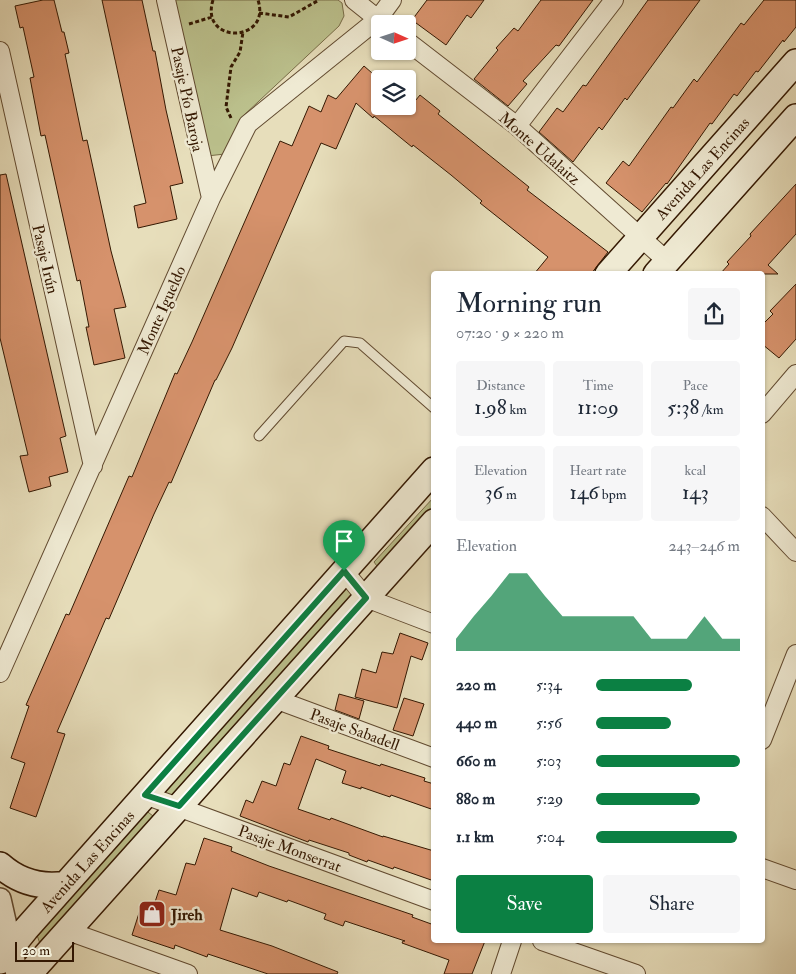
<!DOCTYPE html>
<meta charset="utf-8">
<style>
body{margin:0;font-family:"IM FELL Double Pica",serif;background:#f6f6f7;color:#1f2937;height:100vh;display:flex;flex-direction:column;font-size:19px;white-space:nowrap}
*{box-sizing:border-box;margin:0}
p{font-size:16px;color:#747a83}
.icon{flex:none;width:28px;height:28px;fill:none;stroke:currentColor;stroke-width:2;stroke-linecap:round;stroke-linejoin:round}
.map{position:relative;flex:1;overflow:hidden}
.drawer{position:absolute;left:431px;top:271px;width:334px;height:672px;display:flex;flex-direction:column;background:#fff;border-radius:5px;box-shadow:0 1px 4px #0004}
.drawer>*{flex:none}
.needle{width:32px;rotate:93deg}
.fabs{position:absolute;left:371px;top:15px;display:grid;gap:10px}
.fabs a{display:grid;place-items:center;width:45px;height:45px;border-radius:5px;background:#fff;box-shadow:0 1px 4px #0004;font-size:25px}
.scale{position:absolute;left:15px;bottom:12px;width:59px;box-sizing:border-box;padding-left:5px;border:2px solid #341802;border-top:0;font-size:14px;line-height:18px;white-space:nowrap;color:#341802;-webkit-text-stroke:4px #efead3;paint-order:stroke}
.pin{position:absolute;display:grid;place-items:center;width:42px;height:42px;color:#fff;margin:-51px -21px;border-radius:50% 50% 50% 0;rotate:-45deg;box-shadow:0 0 5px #0007}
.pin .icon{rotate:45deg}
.round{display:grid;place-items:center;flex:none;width:52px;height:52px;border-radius:5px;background:#f6f6f7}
.head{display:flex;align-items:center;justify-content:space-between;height:85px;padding:0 25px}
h1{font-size:28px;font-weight:600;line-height:38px}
.figures{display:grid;grid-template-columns:repeat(3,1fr);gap:8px;height:85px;padding:5px 25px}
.figures div{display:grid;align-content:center;border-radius:5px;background:#f6f6f7;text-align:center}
.figures b{font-size:21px;font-weight:600}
.figures small{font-size:14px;font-weight:400}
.figures p{font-size:14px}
.chart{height:140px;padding:10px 25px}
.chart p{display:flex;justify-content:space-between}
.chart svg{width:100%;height:90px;margin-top:5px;fill:#0b8043;opacity:.7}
.cta{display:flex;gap:10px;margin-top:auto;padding:10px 25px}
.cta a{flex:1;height:58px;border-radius:5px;background:#0b8043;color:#fff;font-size:20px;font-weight:600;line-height:58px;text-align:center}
.cta a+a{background:#f6f6f7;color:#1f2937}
ul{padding:0 25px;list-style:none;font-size:16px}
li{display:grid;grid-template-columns:80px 60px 1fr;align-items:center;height:38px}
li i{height:12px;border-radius:6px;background:#0b8043}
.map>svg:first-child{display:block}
.green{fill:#bbc08c;stroke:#786c47}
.building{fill:#d6926c;stroke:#341802}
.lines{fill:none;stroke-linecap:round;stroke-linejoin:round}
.service-casing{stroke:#614a30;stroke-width:11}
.minor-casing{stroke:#614a30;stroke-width:20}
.tertiary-casing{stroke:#614a30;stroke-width:24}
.secondary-casing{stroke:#341802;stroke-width:28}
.path{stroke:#341802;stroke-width:3;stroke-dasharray:4 2.5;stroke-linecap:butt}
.service{stroke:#efead3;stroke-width:9}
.minor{stroke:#efead3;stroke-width:18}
.tertiary{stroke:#efead3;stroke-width:21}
.secondary{stroke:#efead3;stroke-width:25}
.route-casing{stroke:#fff;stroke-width:10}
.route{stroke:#0b8043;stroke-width:6}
.labels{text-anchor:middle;stroke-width:5;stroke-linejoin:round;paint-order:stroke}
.street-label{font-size:16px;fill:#341802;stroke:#efead3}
.poi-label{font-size:16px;font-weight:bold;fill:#341802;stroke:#efead3;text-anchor:start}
</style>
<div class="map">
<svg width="796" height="974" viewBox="0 0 796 974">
<rect width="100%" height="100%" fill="#e7debb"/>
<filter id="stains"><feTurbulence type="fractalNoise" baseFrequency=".004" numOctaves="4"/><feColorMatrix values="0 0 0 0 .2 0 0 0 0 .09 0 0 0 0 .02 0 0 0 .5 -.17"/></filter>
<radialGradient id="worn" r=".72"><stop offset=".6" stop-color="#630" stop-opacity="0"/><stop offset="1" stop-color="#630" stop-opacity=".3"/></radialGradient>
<!-- green -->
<path class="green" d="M175,0H338L342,3L344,16L339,26L243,116L225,154L207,156Z
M434,497V515L382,573L374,562Z
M344,571L366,598L179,807L145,795Z
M144,809L153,816L40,944L36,932Z"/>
<!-- building -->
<path class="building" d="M43,0H54L62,32H64L69,53L65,54L83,141L87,140L111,251L126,307L114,309L125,358L94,365L86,327H89L80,280L77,281L45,135L41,136L30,78L34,77L23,27L20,28L15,6Z
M102,0H142L153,51H155L166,110L183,183L170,186L177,219L138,228L134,206L146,203Z
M427,0H484L471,18L467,15L446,45L412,20Z
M541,0H593L559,46L556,45L523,81L527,84L508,106L474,79L498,50L496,48L514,28L518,31Z
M648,0H700L627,100L625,98L602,130L599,127L573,162L539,132L557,108L563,112L583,85L586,86Z
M764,0H796V27L784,42L783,40L758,72L756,71L737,96L734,94L712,124L710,123L667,184L666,183L642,212L606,183L623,161L629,166L671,107L673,108L694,79L697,82L741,23L744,25Z
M364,66L380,80V106H411L420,95L440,111L438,114L529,187L527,190L608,252L591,274H534L548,257L480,203L482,201L451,175L413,145L412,147L374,116L373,118L356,103L336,149L321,143L232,348L216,380H215L171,483L169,482L154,514L109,619L106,618L57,732L65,734L36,817L10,808L25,763L11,758L29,706L26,705L66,614L69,615L129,476L132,477L175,373L177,374L192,342L280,141L292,146L309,106L321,112L328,95L336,99Z
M6,174L66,436L60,438L68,472L49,477L51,486L29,492L20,456L28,455L0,338V175Z
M796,184V234L768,265L778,274H720L729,264L727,262L751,236L750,234Z
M796,284V339L779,358L762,344V325L773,314L770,311Z
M400,633L428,643L422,660L411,656L397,708L355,697L362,669L376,673L382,652L393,654Z
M339,694L364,701L359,719L335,710Z
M404,698L424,704L413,736L393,730Z
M301,736L329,746L328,749L380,766L381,764L425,778L424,781L434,784V810L391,795L390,797L361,787V789L342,783L346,771L316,759L298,809L330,820L331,818L383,837V836L434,851V881L394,867L393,869L368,860L367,862L349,855V853L309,840L308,842L240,816L246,800L253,803L262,781L276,786L284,763L290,765Z
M204,838L232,847L231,851L269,866L413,915L412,917L434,925V941H485L472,974H444L449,960L402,943L403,941H405L345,921L343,926L324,919L326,914L288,900L287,902L259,892L257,897L232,888L220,930L272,946L338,972L337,974H268L208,954L207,957L175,945L174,949L132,935L140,910L151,914L159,890L176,895L186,863L195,865Z"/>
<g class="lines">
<defs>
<path id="service" d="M259,436L344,341L360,343L434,408"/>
<path id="minor" d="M166,0L211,198
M354,0L384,24
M408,42L517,126L667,261
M0,51L93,466
M517,126L614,0
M762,414L796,374
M762,516L796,552
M344,571L366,598L434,624
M0,673L211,198L248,124L378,19L392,0
M275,699L434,758
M762,740L796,654
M145,795L434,901
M762,868L796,880
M68,931L188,974
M542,941L636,974
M501,974L512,941"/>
<path id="tertiary" d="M0,899L17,974"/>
<path id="secondary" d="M608,274L796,62
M656,274L796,117
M0,865C19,882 41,888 66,884
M0,961L26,929L434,470
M29,974L434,522"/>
</defs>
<!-- service casing -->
<use href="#service" class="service-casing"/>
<!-- minor casing -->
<use href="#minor" class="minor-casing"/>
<!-- tertiary casing -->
<use href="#tertiary" class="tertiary-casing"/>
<!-- secondary casing -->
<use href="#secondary" class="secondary-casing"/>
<!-- path -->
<path class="path" d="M213,0C199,45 272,43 258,0
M259,13L289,17L319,0
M189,24L212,17
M231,118L226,107L231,67L240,52L243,32"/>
<!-- service -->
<use href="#service" class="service"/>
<!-- minor -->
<use href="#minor" class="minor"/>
<!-- tertiary -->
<use href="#tertiary" class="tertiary"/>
<!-- secondary -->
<use href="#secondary" class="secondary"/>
</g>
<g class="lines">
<defs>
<path id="route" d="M344,571L366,598L179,806L145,795Z"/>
</defs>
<!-- route casing -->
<use href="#route" class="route-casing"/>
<!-- route -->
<use href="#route" class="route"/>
</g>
<!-- icons -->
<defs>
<symbol id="shop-square" viewBox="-11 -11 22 22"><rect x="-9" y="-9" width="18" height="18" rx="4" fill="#8f2418" stroke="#efead3"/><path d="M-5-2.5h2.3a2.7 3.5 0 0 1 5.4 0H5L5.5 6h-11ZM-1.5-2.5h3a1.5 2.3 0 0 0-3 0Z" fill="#fff"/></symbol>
</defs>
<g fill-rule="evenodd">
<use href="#shop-square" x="136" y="898" width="32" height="32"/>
</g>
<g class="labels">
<!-- street labels -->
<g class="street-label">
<text transform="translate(188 99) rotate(78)" y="6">Pasaje Pío Baroja</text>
<text transform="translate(540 148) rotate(41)" y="6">Monte Udalaitz</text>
<text transform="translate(702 168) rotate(-48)" y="6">Avenida Las Encinas</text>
<text transform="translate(46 259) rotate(77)" y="6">Pasaje Irún</text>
<text transform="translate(161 310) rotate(-66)" y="6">Monte Igueldo</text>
<text transform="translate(355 729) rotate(20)" y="6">Pasaje Sabadell</text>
<text transform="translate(290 848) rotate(20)" y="6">Pasaje Monserrat</text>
<text transform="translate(87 861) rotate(-48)" y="6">Avenida Las Encinas</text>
</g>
<!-- poi labels -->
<g class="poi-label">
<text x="171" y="920">Jireh</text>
</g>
</g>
<rect width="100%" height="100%" filter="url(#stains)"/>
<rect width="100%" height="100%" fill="url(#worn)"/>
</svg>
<div class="fabs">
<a><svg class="needle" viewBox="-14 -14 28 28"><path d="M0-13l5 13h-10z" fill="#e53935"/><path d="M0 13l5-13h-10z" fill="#747a83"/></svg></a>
<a><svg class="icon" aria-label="layers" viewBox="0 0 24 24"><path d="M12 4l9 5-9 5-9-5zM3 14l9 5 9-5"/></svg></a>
</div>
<div class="scale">20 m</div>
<div class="pin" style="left:344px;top:571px;background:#1e9e55"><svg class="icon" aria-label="arrive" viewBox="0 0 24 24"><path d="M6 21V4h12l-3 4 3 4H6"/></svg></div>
<section class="drawer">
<div class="head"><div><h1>Morning run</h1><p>07:20 · 9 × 220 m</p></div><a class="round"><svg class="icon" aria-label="share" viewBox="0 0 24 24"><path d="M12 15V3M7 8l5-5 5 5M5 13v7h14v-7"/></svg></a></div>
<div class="figures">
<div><p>Distance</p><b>1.98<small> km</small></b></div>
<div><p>Time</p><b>11:09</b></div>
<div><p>Pace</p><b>5:38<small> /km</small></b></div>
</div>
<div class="figures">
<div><p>Elevation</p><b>36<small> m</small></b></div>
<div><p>Heart rate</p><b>146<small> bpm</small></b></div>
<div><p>kcal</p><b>143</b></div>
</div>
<div class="chart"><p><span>Elevation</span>243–246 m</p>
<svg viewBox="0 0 160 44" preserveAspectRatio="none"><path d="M0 44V38L10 27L20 17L30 6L40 6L50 17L60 27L70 27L80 27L90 27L100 27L110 38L120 38L130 38L140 27L150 38L160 38V44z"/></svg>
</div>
<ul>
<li><b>220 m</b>5:34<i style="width:67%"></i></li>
<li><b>440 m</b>5:56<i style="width:52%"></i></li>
<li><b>660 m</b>5:03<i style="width:100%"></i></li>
<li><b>880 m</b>5:29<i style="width:72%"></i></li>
<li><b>1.1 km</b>5:04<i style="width:98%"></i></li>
</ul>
<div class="cta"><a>Save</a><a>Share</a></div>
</section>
</div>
